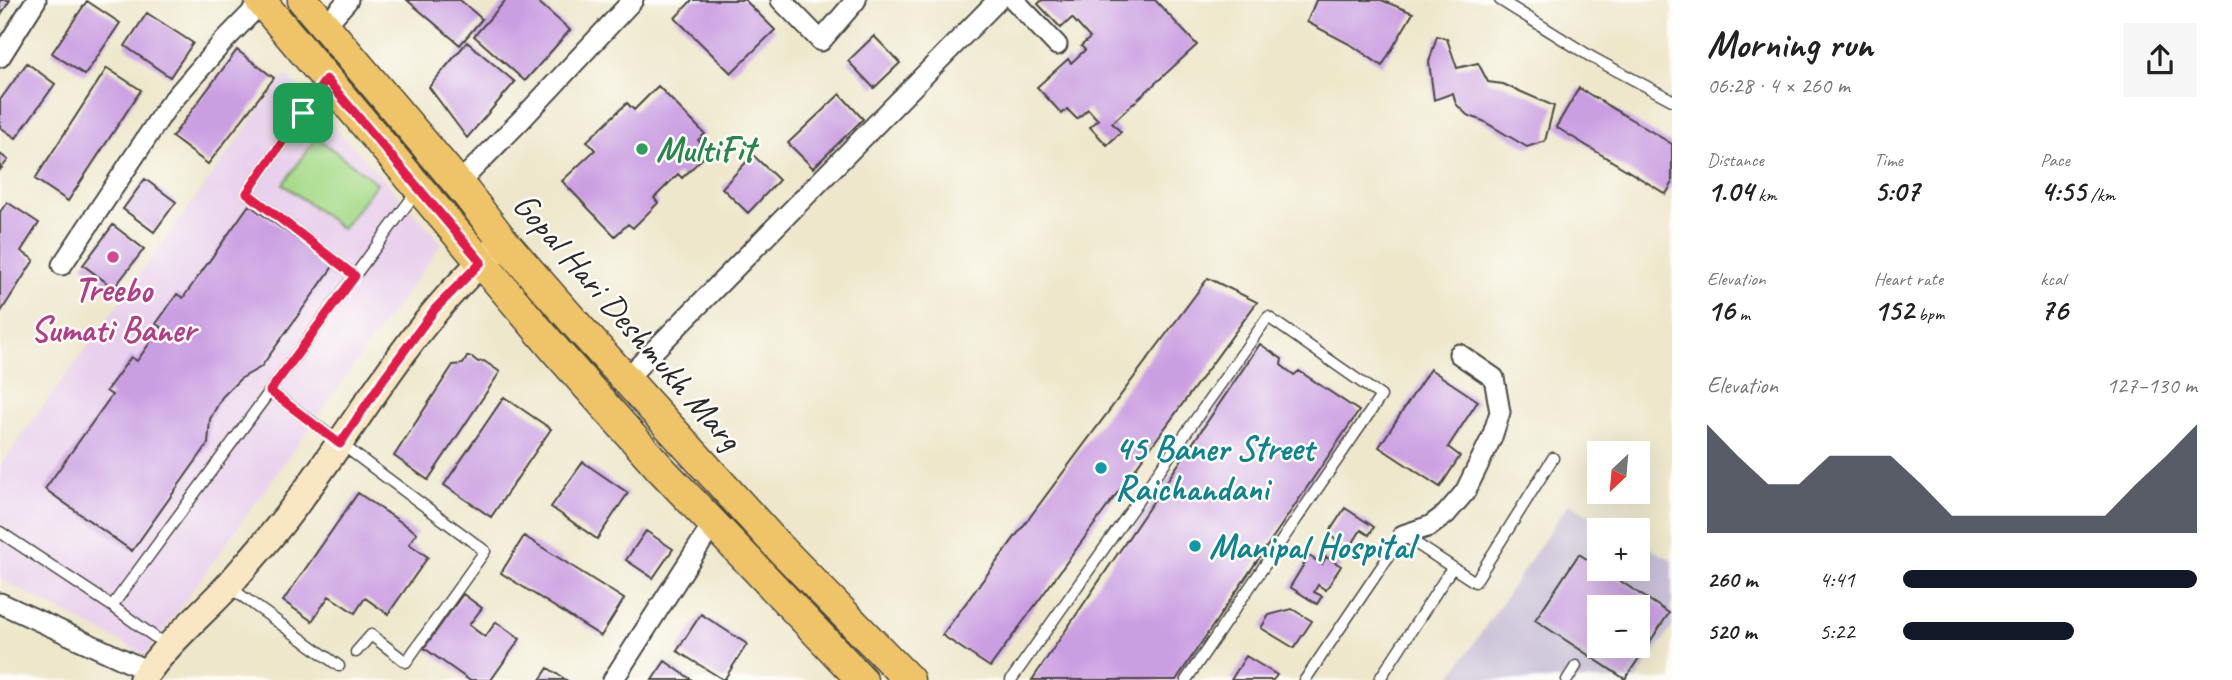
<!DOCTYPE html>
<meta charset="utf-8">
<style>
body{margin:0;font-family:Caveat,sans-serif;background:#f6f6f6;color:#222;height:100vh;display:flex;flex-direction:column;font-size:26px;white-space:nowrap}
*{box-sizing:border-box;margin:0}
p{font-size:23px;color:#767676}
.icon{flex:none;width:38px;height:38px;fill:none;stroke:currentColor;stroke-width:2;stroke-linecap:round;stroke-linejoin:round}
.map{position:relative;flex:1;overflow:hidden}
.sheet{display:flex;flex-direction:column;background:#fff;width:560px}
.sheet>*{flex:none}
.needle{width:46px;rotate:206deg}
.controls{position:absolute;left:1587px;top:441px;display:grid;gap:14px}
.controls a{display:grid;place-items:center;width:63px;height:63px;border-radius:0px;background:#fff;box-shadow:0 7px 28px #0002;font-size:35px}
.pin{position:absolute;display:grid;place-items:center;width:60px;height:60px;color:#fff;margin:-30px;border-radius:14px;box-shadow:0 4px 10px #0006}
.round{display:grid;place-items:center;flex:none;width:74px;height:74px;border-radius:0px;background:#f6f6f6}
.summary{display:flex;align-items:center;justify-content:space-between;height:119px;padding:0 35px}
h1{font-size:38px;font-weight:800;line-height:52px}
.figures{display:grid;grid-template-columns:repeat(3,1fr);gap:10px;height:119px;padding:7px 35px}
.figures div{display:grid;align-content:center}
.figures b{font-size:30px;font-weight:800}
.figures small{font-size:19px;font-weight:400}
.figures p{font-size:19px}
.chart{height:196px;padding:14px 35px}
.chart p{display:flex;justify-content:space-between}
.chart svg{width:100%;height:126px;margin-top:7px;fill:#111827;opacity:.7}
ul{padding:0 35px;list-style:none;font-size:23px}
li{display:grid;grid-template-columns:112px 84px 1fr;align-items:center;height:52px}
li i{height:18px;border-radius:9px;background:#111827}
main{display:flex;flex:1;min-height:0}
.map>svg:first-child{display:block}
.built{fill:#e9d1ed}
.industrial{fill:#c9bfd7;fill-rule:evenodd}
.green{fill:#a8dc8b;stroke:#6a845b;stroke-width:2}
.building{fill:#ca9fe2;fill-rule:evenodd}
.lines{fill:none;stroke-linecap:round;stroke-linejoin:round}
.lane-casing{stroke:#484743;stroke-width:13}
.street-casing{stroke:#484743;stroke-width:23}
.secondary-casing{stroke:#484743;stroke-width:30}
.primary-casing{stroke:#484743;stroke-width:33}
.lane{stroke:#fff;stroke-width:10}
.street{stroke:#fff;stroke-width:19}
.secondary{stroke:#f9e7c3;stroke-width:26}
.primary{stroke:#efc469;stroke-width:30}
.route-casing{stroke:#fff;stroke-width:14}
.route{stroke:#e11d48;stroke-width:9}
.leisure-dot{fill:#2e9e5b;stroke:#fdfcf7;stroke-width:2.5}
.hotel-dot{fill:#d1479c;stroke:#fdfcf7;stroke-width:2.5}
.culture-dot{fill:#0f9aa8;stroke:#fdfcf7;stroke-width:2.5}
.labels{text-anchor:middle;stroke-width:5;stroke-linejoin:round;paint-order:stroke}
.leisure-label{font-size:35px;font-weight:bold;fill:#27864d;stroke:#fdfcf7;text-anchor:start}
.hotel-label{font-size:35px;font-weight:bold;fill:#b23c85;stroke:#fdfcf7}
.street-label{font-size:35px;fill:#2b2b2b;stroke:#fdfcf7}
.culture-label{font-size:35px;font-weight:bold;fill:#0d838f;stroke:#fdfcf7;text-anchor:start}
</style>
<main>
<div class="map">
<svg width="1672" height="680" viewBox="0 0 1672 680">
<rect width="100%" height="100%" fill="#fdfcf7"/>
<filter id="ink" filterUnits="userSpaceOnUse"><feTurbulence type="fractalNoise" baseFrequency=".0143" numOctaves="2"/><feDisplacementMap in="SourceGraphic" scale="14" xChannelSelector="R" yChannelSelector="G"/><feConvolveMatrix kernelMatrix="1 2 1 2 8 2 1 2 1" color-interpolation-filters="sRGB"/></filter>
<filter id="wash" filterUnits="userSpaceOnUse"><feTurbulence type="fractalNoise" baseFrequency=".00686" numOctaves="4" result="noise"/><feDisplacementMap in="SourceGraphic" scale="28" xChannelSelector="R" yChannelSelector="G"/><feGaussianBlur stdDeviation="1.57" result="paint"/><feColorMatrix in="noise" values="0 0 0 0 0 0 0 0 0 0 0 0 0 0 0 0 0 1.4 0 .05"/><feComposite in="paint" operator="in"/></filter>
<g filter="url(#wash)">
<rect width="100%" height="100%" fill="#eee7cb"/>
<!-- built -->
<path class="built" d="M286,74L442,243L146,655L0,579V466Z"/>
<!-- industrial -->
<path class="industrial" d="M1569,503L1618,530H1600V569H1638V542L1672,560V627L1637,679L1638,680H1449ZM1600,607H1638V646H1600Z"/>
<!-- green -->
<path class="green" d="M317,138L377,183L342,229L283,184Z"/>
<g id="blocks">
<!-- building -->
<path class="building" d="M0,0H10L0,16Z
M407,0H460L482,19L460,45Z
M506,0H536L570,30L525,81L474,36Z
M692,0H745L775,30L731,73L675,18Z
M1042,0H1155L1197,45L1112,123L1121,132L1107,145L1090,127L1098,120L1088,109L1077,119L1067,109L1062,114L1037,87L1068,59L1071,63L1085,50L1081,46L1090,38L1072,18L1061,28L1038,4Z
M1316,0H1381L1413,13L1382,66L1353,46L1307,22Z
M87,1L120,23L85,75L52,53Z
M147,13L193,43L170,77L125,46Z
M874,36L900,63L874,88L848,61Z
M1437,36L1447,39L1457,68L1478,63L1488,82L1503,84L1554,106L1545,141L1527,147L1483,121L1467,115L1456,104L1453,93L1434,100L1429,62Z
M467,42L515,82L467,138L429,87Z
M237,50L274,78L208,164L172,137Z
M27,63L55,84L16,138L0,127V100Z
M107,68L141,90L68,201L35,179Z
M658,86L705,134L698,140L709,152L682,178L678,174L654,198L658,203L633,228L628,224L615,236L562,181L595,150L587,141L627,103L634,110Z
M1579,88L1672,144V184L1666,194L1556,127Z
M840,94L863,119L813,168L788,143Z
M0,154L8,160L0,170Z
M753,155L779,180L748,213L722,188Z
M145,179L176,202L154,232L123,209Z
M7,202L39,223L21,251L34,260L0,313V212Z
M249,205L334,265L261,367L240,379L222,397L210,419L208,444L132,551L45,489L112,395L106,391L131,357L137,361L161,327L156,324L177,294L183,298Z
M113,225L144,249L114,288L83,265Z
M1208,278L1257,302L990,667L942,635Z
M1260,344L1282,359L1281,365L1294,375L1299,371L1359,411L1176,680H1032Z
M467,357H472L478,362L484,361L500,372L428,480L394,456L453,365L463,364Z
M1430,369L1478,401L1448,447L1460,456L1440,487L1379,447Z
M504,397L551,429L491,517L444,485Z
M583,462L628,493L597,539L551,507Z
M358,493L417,533L409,544L428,557L388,614L365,598L355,613L329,596L312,621L283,601Z
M1345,508L1374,527L1369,535L1361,530L1349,549L1328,534Z
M646,531L673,549L653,578L626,560Z
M524,536L624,599L601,636L501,573Z
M1579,554L1669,613L1625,679L1535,620ZM1600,607H1638V646H1600Z
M1309,556L1322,564L1326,557L1341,566L1326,590L1318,585L1314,592L1322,596L1317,604L1290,587Z
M463,594L482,608L469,625L485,637L496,622L520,639L491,680H469L424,648Z
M1292,609L1312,621L1294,648L1261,628L1269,615Z
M701,614L747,644L724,680L677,651Z
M1246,656L1277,675L1273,680H1231Z
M665,661L692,680H652Z
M548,668L566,680H540Z"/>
</g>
</g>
<g filter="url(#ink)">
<use href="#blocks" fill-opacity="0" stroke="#484743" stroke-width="2"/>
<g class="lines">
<defs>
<path id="lane" d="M1500,0L1593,58L1672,100
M325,81L247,193L355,276
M270,391L485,551L406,662L371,635L356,652
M0,532L112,606
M228,586L339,666
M167,646L112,606L417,191
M1011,680L1268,317L1381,396L1186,680
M1305,680L1403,535L1475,582L1553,458
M1379,680L1452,568
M1567,680L1576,666"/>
<path id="street" d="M781,0L821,41L856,0
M1014,0L1057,45
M325,26L348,0
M0,57L36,0
M458,184L523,118L633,0
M62,265L167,107L222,43L262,2
M626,379L998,0
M1403,535L1430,526L1446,514L1465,492L1492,437L1500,412L1494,378L1459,354
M0,603L148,671
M613,680L713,524"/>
<path id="secondary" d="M142,680C166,644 199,617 228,586C245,566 263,546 280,525C353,434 406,327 495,250"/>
<path id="primary" d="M260,0L557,352L659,467L862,680
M303,0L466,193L504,242L582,331L776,544L909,680"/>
</defs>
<!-- lane casing -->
<use href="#lane" class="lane-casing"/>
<!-- street casing -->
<use href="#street" class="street-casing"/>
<!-- secondary casing -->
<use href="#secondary" class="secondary-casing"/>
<!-- primary casing -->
<use href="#primary" class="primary-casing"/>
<!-- lane -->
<use href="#lane" class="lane"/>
<!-- street -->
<use href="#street" class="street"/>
<!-- secondary -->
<use href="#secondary" class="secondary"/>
<!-- primary -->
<use href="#primary" class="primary"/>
</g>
</g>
<g class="lines" filter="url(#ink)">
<defs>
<path id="route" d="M326,79L481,262L435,309L384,378L340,444L270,391L355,276L247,193Z"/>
</defs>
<!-- route casing -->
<use href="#route" class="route-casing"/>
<!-- route -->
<use href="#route" class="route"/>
</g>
<!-- markers -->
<circle class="leisure-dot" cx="642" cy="149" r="7"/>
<circle class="hotel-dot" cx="113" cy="257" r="7"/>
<g class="culture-dot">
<circle cx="1101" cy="468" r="7"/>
<circle cx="1195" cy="546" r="7"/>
</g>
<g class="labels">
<!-- leisure labels -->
<g class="leisure-label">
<text x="656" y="161">MultiFit</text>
</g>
<!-- hotel labels -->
<g class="hotel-label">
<text x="113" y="301">Treebo<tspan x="113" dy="40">Sumati Baner</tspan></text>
</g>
<!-- street labels -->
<g class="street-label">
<text transform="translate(628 321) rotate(49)" y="12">Gopal Hari Deshmukh Marg</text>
</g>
<!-- culture labels -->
<g class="culture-label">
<text x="1115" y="460">45 Baner Street<tspan x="1115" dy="40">Raichandani</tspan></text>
<text x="1209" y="558">Manipal Hospital</text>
</g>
</g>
</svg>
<div class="controls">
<a><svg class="needle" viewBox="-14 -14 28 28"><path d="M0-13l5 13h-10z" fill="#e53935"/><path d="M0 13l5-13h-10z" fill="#767676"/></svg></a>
<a>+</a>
<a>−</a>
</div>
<div class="pin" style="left:303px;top:113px;background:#1e9e55"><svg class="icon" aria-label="arrive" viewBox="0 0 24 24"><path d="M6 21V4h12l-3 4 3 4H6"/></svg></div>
</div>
<section class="sheet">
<div class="summary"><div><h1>Morning run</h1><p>06:28 · 4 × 260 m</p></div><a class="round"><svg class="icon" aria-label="share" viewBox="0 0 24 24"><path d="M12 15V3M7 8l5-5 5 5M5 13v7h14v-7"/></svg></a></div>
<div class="figures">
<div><p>Distance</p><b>1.04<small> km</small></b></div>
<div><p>Time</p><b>5:07</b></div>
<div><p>Pace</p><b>4:55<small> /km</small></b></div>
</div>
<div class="figures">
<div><p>Elevation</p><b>16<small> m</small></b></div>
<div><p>Heart rate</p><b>152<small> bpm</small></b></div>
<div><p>kcal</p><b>76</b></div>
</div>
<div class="chart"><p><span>Elevation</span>127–130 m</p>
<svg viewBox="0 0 160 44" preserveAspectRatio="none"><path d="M0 44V6L10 17L20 27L30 27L40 17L50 17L60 17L70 27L80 38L90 38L100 38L110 38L120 38L130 38L140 27L150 17L160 6V44z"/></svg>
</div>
<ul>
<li><b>260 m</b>4:41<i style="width:100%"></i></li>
<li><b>520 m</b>5:22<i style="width:58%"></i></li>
</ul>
</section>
</main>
